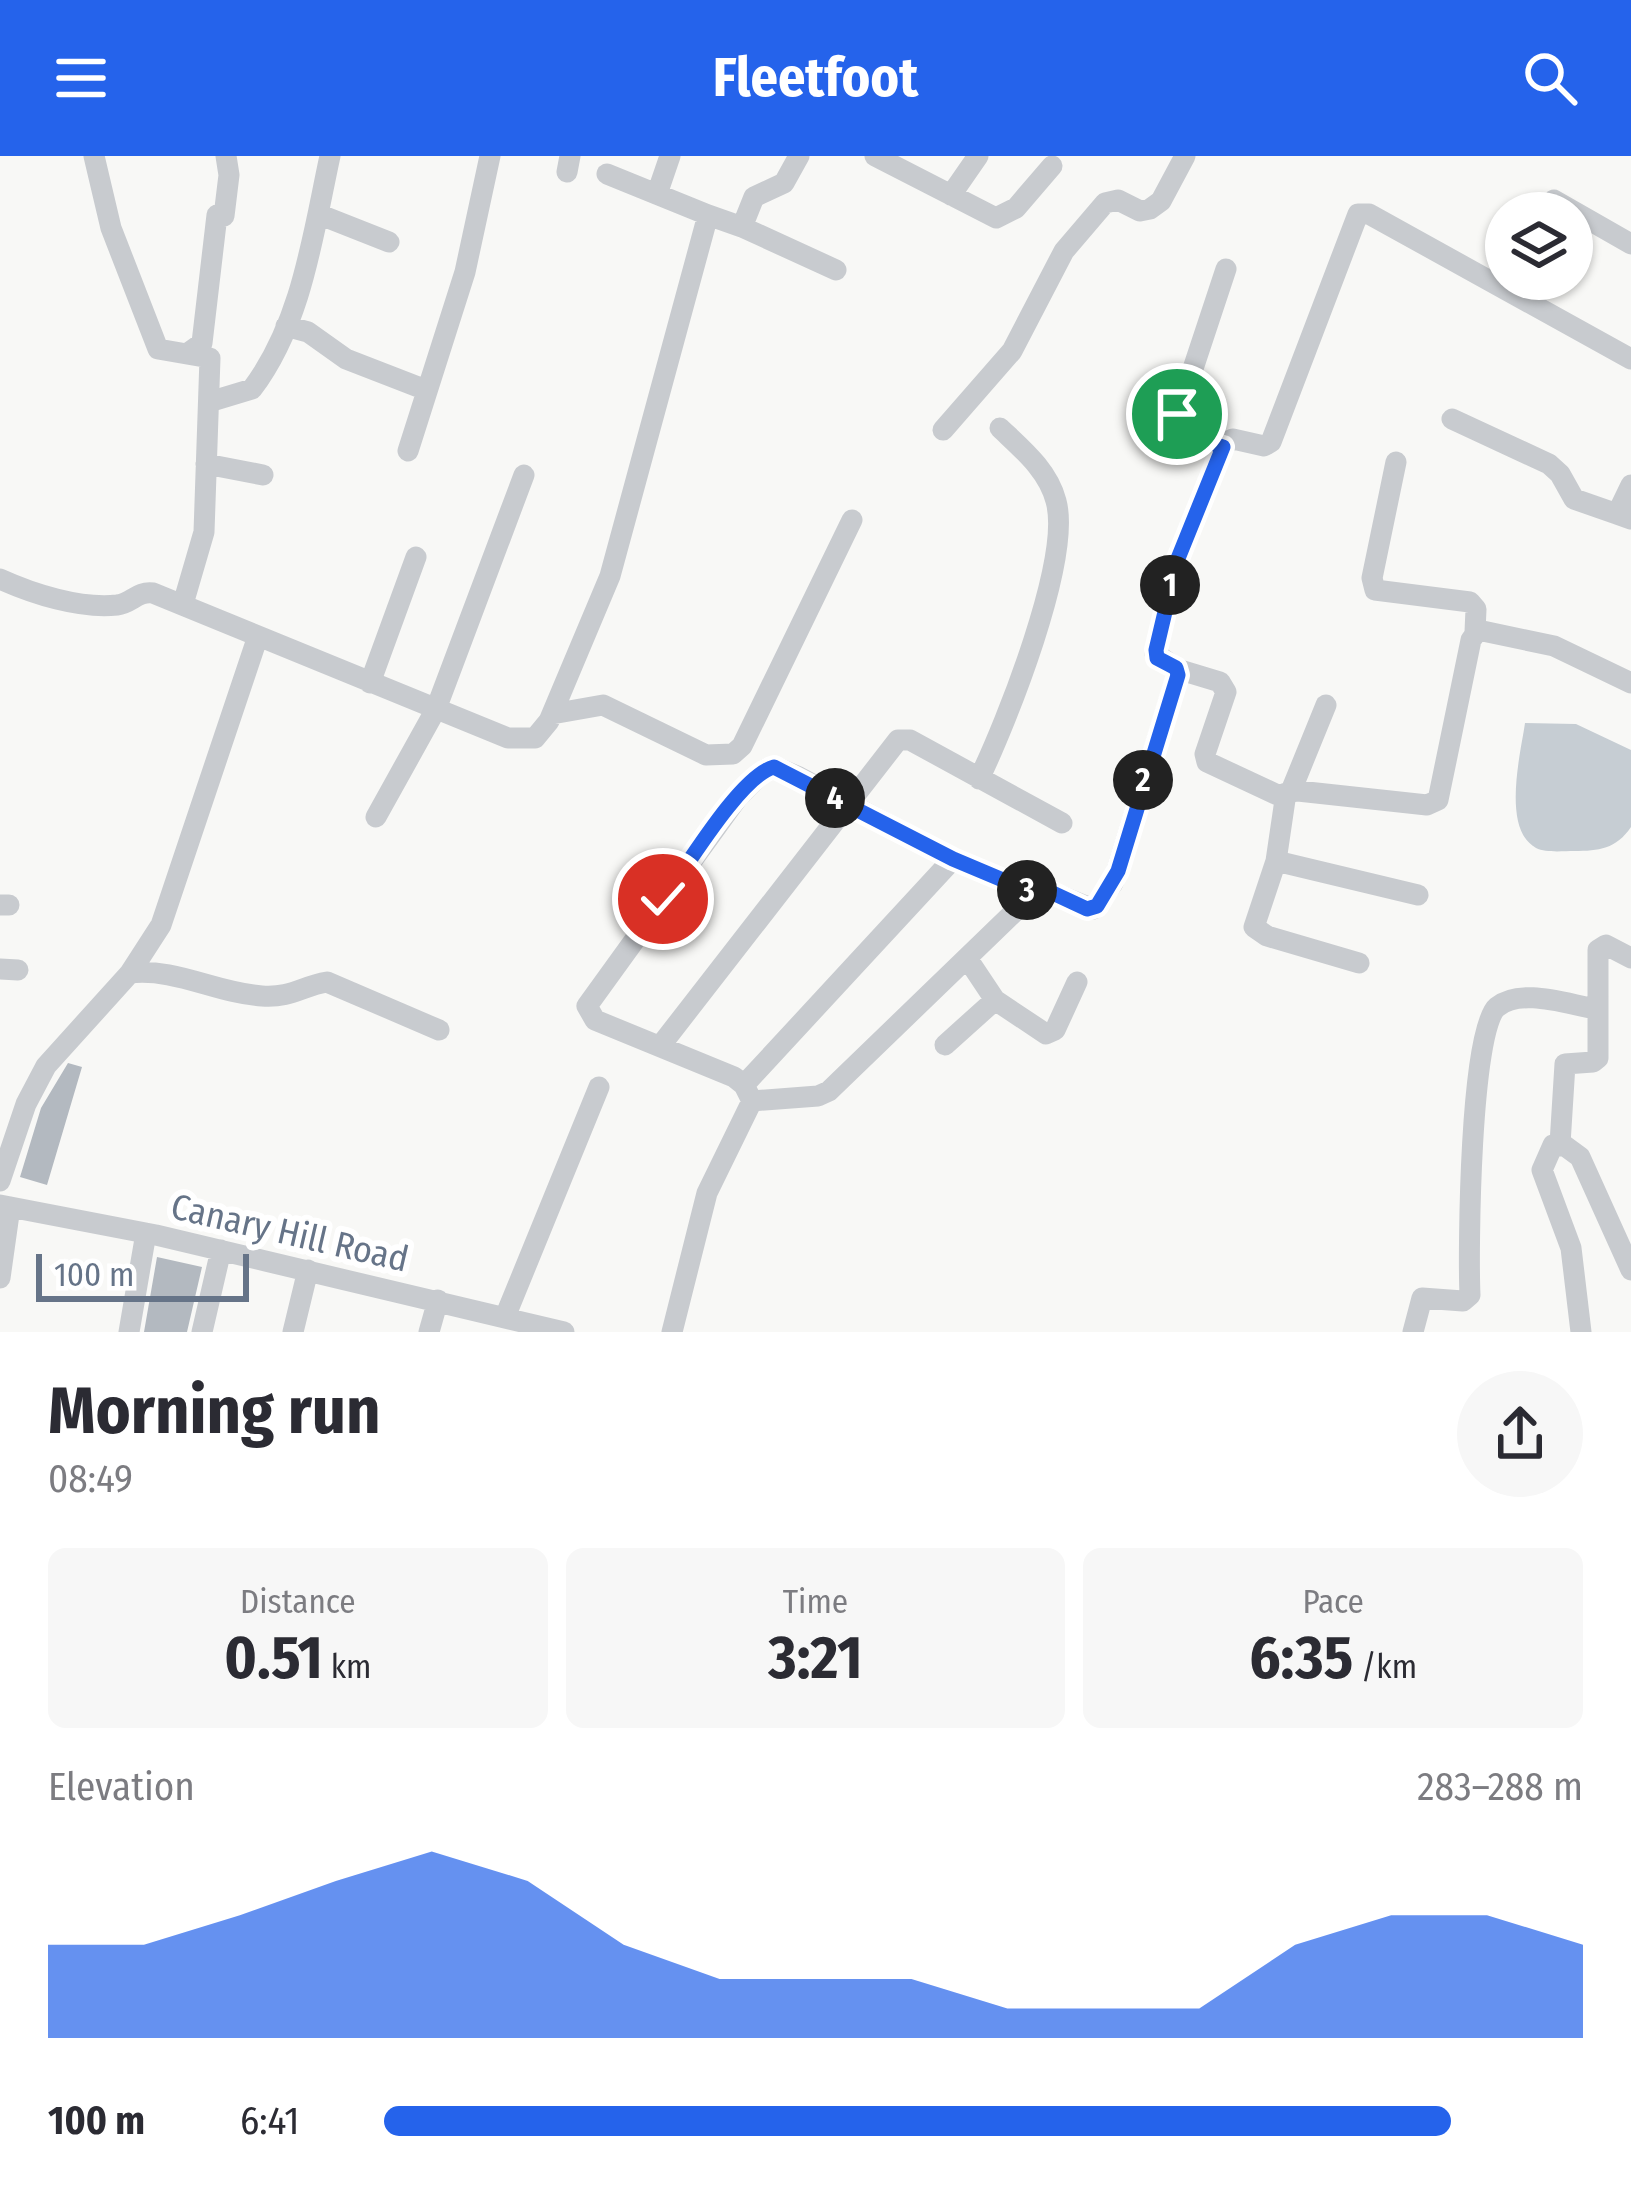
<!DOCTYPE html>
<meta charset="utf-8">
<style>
body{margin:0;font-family:"Fira Sans Condensed",sans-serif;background:#f7f7f7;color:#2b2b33;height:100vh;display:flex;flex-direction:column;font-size:45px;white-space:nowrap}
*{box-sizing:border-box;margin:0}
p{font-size:39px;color:#7c7c81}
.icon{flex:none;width:66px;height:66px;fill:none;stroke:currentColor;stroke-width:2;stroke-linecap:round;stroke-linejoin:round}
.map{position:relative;height:1176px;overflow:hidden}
.details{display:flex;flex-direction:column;background:#fff;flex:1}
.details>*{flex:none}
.tools{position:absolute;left:1485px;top:36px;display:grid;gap:24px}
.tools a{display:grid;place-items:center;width:108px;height:108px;border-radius:50%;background:#fff;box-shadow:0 3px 9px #0004;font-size:60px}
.scale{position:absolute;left:36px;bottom:30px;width:213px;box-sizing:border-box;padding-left:12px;border:6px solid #667488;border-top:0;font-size:33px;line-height:42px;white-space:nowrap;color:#667488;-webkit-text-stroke:9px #fff;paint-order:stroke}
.pin{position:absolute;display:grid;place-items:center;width:102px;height:102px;color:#fff;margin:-51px;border:6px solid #fff;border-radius:50%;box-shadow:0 3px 12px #0007}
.km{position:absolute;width:60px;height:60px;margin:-30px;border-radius:50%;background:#222;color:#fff;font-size:33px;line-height:60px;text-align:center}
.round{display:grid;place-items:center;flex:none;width:126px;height:126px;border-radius:63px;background:#f7f7f7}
.headline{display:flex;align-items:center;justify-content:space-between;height:204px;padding:0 48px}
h1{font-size:66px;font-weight:700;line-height:90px}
.stats{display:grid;grid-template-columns:repeat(3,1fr);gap:18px;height:204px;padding:12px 48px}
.stats div{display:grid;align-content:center;border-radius:18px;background:#f7f7f7;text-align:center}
.stats b{font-size:60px;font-weight:700}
.stats small{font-size:33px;font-weight:400}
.stats p{font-size:33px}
.chart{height:336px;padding:24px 48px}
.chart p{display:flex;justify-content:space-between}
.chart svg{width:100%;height:216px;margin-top:12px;fill:#2563eb;opacity:.7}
ul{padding:0 48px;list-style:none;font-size:39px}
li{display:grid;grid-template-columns:192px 144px 1fr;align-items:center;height:90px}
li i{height:30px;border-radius:15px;background:#2563eb}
header{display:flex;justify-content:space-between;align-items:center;height:156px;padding:0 48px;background:#2563eb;color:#fff;font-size:54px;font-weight:700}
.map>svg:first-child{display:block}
.water{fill:#c6cdd3}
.building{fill:#b3b9c0}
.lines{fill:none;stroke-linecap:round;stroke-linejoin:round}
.minor{stroke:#c8cbcf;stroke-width:21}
.route-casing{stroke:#fff;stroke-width:24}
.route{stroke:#2563eb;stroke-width:15}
.labels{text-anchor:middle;stroke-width:12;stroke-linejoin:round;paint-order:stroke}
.street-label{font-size:36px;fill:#667488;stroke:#fff}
</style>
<header><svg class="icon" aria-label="menu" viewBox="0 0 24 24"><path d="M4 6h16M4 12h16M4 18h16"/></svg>Fleetfoot<svg class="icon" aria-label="search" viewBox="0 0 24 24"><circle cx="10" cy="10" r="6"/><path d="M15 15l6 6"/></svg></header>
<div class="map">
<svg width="1631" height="1176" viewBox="0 0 1631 1176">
<rect width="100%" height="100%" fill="#f8f8f6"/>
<!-- water -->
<path class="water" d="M1525,567L1576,568L1631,594V671C1616,693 1599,695 1574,695C1563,695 1546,697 1536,692C1501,673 1521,596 1525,567Z"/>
<!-- building -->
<path class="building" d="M68,907L82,911L47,1029L20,1021L41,952Z
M157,1101L202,1111L187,1176H144Z"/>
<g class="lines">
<!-- minor -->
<path class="minor" d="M94,0L111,72L158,193L210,202L204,376L183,448
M875,0L996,62L1016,52L1052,10
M567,16L570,0
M607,18L708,59
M657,38L670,0
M951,39L978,0
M1554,44L1631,88
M318,58L389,86
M224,60L229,19L226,0
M742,71L836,114
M286,170L308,176L346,203L426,234
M188,197L202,187L217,59
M209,246L252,233C302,167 313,78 330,0
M1452,263L1549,308L1560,318L1574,343L1617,358
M943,274L1012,195L1064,95L1105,47L1118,44L1140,55L1150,53L1161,45L1185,0
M1224,291L1180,276L1175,267L1226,113
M408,295L465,116L490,0
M1396,306L1372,422L1375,434L1470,446L1476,453L1475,476
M206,308L263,319
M1631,329L1617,358L1631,363
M0,423C33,438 80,453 117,449C132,447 137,435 153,437L508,582H535L549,565L610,420L708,59L742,71L754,41L784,27L799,0
M1177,513L1220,526L1226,536L1205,598L1207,606L1284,642
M370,527L416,401
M552,558L603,549L706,599L733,598L742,590L852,364
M979,623C1006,567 1072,403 1056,345C1048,314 1022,293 1000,272
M1291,635L1326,549
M376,661L436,553L524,319
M1276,705L1418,739
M1034,737L1044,733L1093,753L1113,727L1177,519L1176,512L1155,497L1177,405L1226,286L1233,283L1264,290L1271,286L1358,58H1369L1631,203
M0,749H9
M967,802L995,844L1046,878L1055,874L1077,826
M1359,807L1267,780L1254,771L1276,705L1286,637L1298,635L1427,649L1438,644L1471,484L1478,474L1554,490L1631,527
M0,813L18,814
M130,817C176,812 216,837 262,840C292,842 302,830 327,826L439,874
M661,889L898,584H910L1062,667
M945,889L995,844
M744,929L953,703
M1560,988L1565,908L1593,906L1598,902V794L1606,789L1631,802
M0,1025L26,948L46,910L130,817L161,769L257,483
M0,1049L156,1079L564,1176
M0,1122L10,1051
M505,1161L599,931
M129,1176L146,1077
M202,1176L221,1094
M293,1176L308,1114
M429,1176L438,1144
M672,1176L707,1037L752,945L818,940L829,935L1034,737L953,703L799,621L778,612L766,613L738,641L587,850L595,864L734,921L744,929L752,945
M1413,1176L1422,1142L1463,1145L1470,1139C1468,1096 1470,873 1497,851C1521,831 1569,849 1597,853
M1581,1176L1571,1092L1542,1014L1553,989L1565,990L1580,1001L1631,1114"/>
</g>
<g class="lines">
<defs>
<path id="route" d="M663,743C686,712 740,620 774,611L953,703L1034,737L1042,732L1087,753L1097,750L1118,715L1178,519L1176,512L1157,502L1156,494L1177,405L1223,291L1180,276L1177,258"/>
</defs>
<!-- route casing -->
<use href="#route" class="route-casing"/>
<!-- route -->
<use href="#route" class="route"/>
</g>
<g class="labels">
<!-- street labels -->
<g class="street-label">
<text transform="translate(290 1076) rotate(13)" y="13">Canary Hill Road</text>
</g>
</g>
</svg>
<div class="tools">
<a><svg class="icon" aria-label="layers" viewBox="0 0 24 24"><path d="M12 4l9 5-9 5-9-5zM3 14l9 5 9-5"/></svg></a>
</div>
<div class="scale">100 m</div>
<div class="pin" style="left:1177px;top:258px;background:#1e9e55"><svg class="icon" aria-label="arrive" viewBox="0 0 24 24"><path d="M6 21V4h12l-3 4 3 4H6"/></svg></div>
<div class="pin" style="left:663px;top:743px;background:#d93025"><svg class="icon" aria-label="check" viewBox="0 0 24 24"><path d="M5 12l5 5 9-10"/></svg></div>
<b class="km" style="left:1170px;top:429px">1</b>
<b class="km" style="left:1143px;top:624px">2</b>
<b class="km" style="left:1027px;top:734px">3</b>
<b class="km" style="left:835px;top:642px">4</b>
</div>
<section class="details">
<div class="headline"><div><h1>Morning run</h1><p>08:49</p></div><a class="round"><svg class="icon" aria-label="share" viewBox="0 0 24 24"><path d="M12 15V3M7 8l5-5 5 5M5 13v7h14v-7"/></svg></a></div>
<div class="stats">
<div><p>Distance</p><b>0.51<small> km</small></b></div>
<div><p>Time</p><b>3:21</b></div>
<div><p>Pace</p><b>6:35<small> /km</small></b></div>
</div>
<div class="chart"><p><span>Elevation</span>283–288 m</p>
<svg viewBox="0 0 160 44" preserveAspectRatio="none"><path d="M0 44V25L10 25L20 19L30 12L40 6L50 12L60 25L70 32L80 32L90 32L100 38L110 38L120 38L130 25L140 19L150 19L160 25V44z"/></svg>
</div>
<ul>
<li><b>100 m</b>6:41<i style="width:89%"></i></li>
</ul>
</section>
